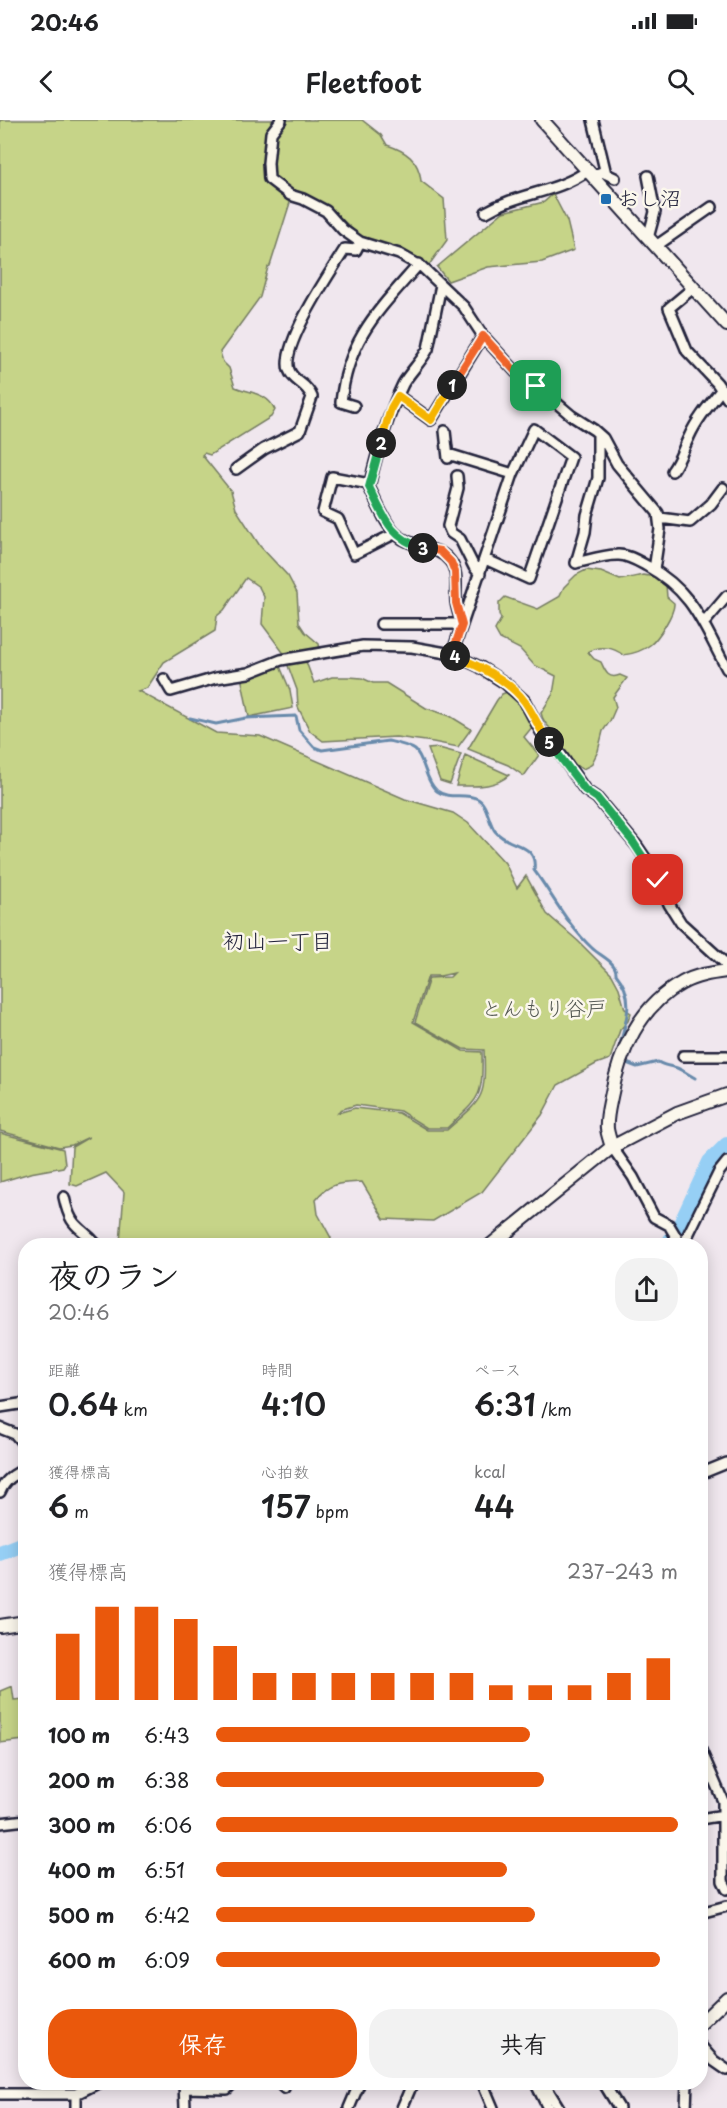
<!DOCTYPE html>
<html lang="ja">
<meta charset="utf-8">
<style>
body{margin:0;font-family:"Playpen Sans","Klee One",sans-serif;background:#f2f2f2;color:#202124;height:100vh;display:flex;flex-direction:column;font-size:22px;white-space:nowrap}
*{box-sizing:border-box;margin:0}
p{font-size:20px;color:#757577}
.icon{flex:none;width:33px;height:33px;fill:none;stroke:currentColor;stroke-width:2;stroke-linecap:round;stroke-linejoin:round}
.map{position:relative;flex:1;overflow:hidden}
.drawer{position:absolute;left:18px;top:1118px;width:690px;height:852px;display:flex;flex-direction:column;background:#fff;border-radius:24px;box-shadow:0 3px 15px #0003}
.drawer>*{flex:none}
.pin{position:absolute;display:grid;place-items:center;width:51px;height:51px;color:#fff;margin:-26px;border-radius:12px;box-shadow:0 3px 9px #0006}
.km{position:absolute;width:30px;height:30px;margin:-15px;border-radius:50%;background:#222;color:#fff;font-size:16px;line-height:30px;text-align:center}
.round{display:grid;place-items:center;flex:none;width:63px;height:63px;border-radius:24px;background:#f2f2f2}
.head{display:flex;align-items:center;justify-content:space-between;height:102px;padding:0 30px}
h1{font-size:33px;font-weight:600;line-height:45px}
.figures{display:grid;grid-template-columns:repeat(3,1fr);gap:9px;height:102px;padding:6px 30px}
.figures div{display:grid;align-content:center}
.figures b{font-size:30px;font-weight:600}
.figures small{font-size:16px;font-weight:400}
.figures p{font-size:16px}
.chart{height:168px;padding:12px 30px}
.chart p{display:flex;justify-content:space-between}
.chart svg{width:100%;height:108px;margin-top:6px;stroke:#ea580c;stroke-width:6}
.primary-button{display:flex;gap:12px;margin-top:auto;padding:12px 30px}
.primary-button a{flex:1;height:69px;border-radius:24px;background:#ea580c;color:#fff;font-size:24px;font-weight:600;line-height:69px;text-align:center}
.primary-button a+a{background:#f2f2f2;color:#202124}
ul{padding:0 30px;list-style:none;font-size:20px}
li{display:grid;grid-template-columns:96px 72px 1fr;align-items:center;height:45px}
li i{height:15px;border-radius:8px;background:#ea580c}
.status{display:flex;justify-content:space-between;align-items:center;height:42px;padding:0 30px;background:#fff;direction:ltr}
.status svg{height:16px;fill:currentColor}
header{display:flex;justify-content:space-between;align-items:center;height:78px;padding:0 30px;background:#fff;font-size:27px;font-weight:600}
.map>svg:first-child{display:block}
.green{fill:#c6d488;stroke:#747b62;stroke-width:1.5;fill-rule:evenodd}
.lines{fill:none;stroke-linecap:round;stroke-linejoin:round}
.stream{stroke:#688aab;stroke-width:3}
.river{stroke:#96cff5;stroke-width:16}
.street-casing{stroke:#22223b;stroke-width:14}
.secondary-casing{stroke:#22223b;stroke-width:16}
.street{stroke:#fbf7ec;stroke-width:9}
.secondary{stroke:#fbf7ec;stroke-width:12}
.split-1-casing{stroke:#fff;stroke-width:12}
.split-2-casing{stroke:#fff;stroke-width:12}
.split-3-casing{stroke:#fff;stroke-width:12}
.split-4-casing{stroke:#fff;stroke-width:12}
.split-5-casing{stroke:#fff;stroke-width:12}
.split-6-casing{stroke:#fff;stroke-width:12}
.split-7-casing{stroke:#fff;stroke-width:12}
.split-1{stroke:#f0652b;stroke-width:8}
.split-2{stroke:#f5b400;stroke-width:8}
.split-3{stroke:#22a559;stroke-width:8}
.split-4{stroke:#f0652b;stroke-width:8}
.split-5{stroke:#f5b400;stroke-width:8}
.split-6{stroke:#22a559;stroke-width:8}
.split-7{stroke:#22a559;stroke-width:8}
.poi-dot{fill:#1f6fb2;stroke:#fbf7ec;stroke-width:2}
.labels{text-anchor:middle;stroke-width:5;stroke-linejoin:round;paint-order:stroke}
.poi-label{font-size:21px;fill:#22223b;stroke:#fbf7ec;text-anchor:start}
.park-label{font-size:21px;fill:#535752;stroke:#fbf7ec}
.neighbourhood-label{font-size:22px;fill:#22223b;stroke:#fbf7ec}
</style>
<div class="status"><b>20:46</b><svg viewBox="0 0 49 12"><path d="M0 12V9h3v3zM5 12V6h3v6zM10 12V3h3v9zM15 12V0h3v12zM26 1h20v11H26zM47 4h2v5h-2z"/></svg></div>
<header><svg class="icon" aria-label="back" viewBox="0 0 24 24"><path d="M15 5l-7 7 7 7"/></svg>Fleetfoot<svg class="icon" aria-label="search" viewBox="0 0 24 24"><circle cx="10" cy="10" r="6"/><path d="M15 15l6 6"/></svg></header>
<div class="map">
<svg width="727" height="1988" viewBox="0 0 727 1988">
<rect width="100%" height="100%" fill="#f0e7ee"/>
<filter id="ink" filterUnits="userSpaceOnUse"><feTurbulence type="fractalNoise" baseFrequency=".0167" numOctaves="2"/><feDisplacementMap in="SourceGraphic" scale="12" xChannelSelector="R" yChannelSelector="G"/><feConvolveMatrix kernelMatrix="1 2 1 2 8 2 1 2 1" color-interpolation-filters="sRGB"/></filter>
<g filter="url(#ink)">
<!-- green -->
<path class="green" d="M0,0H362L381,15L387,25C406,31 419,40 421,61L444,79L447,120L429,145L364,120L330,88L294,70L270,146L268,147L260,177L220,232L223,242L229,248L235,267C250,273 268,273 275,290L271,297L210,335L204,333L202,335L231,371L236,389L260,426L288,456L297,473L299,503L305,512L319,524L320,529L285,535L262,504L264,477L259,467L246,458L224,490L217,496L215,511L164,542L147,568L138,571L216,613L260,616L405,679L453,693L468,703L505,743L517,768L526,756L547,794L578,821L612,855L619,868L625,889L631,893L628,901L620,910L610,939L596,944L558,965L542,995L482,1072L433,1101L384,1099L362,1062C342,1063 330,1062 316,1079L318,1094L331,1118L330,1125H145L140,1119L120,1123L124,1072L106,1053L77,1066L70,1064L72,1027L89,1017L72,1025L59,1027L0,1011ZM454,853L450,857L429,858L415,902L463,929L484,930C486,980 483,978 447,1010H427L399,993L355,988L338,993L340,990L356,985L400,991L427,1008H447C480,977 483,979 482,932L463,931L413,902L428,856H440Z
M553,74L567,101L574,130L542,142L488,147L448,161L437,147L503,92L544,82Z
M586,450L601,452L620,460L643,455L655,457L666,465L667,477L674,483C675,493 658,519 650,525C642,531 633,534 623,535C613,527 600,525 588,532L594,539L601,542C605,551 608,560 620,555L627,558L613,577L616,587L610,601L603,611L598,631L591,645L583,649C564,641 567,630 557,616C551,608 543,604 541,593L553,574L556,556L534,545L520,529L500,519L495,510L501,499L499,494V483L505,477L538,489L559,477L564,467L576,455Z
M305,539L314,563L332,557H349L362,558L373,563H386L426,588L450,596L471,609L458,627L433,622L396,617L323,621L310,611L298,587L297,570L287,543Z
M279,544L290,570L293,588L249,597L241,556Z
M507,572L523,584L533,606L524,617L539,635L524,656L508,645L468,629L497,580L502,574Z
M439,628L461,634L450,664L440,661L428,629Z
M465,635L509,655C495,668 474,666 456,666Z
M0,1013L63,1029L65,1044L63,1047L30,1053L0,1062Z
M12,1566L14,1580L25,1579V1595L22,1599L24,1620L0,1623V1571Z"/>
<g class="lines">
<!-- stream -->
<path class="stream" d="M190,598L216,604L246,598L296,596L299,610L314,627L322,630L388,621C397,623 408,625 415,630C424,637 425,661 437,671C449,680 465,672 478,679C488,685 488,702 495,711C508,728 538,722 534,750C553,776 568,806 592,828C600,836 617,842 616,854C637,879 625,903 618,932
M624,942L637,947L658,942C665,946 670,946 677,948C684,951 689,955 695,958"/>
<!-- river -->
<path class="river" d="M668,1125L681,1104L710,1042L727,1025
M0,1433L26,1423"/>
<defs>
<path id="street" d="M281,0L271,13L268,43L269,59L290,75L303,79L326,91L343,110L360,122L399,134L422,147L464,187L483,216L516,252L539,268L572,296L594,310L603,318L617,344L658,393L660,409L654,450
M593,0L606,54
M594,55L602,52L615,58
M648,56L655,92L648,118
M486,92C520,72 555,74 589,50
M656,126L712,87
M441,165L428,229C421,242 410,252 403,264C387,297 377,332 369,367C376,380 386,407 397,415C413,429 438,425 450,441C459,452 455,469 456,482C457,489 460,497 462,505
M693,168L669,188L687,231L717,263L727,278
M398,276L431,300L483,216
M354,286L341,282C348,218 379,190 419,144
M445,311L448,338
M598,314V358L587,395L585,412L576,443C589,440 604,435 617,435C627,434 638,441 647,446C694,472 703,505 727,549
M448,334L513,354
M236,349L264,329L300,311L312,277C306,262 294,263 289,250C280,226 331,151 345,129L356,130L360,122
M672,351C680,340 683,329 689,317C697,299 710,284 722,269
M457,356L458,368L448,406L451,413L460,419L474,447L480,454
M364,363L332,357L323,392L338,399L354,434L394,414
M660,398L690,402L711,384L723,368
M704,503L727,476
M381,504H454L461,508
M452,534L513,354L534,309L571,337L529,459L485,439
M164,559L171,571L216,558L248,553L281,540L363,526L412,527L452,534L480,547L505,563L524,580L541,612L561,635L585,670L597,678L637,726L656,754L669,784L681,803L726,844L727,849
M683,936H727
M612,1027L633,1057L654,1097L669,1105L681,1125
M64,1077C71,1110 79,1104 97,1125
M683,1125L719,1052L727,1042
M0,1287L26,1283
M0,1308L15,1314L26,1327
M700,1354L727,1343
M0,1372C5,1360 14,1354 26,1349
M700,1628L723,1681V1761L727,1769
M700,1699L724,1695
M0,1703L26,1700
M700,1793L727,1786
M700,1925L714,1941L727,1950
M278,1962L284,1968
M482,1962L493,1988
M535,1962L548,1988
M543,1962L559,1988
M603,1962L619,1988
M184,1963L185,1988
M185,1968L227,1969L234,1962
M0,1974H76L100,1962
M76,1988V1974
M349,1988L360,1962
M402,1988L413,1962
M686,1988L687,1962"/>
<path id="secondary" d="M542,0L727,205
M612,1027C610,1021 608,1015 607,1009C606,998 609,987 611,977C619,932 640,885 682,863C696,855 712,853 727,851
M491,1125L612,1027L677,993L727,975
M0,1506L26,1502
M700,1904L727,1878"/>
</defs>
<!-- street casing -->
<use href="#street" class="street-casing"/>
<!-- secondary casing -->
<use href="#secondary" class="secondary-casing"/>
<!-- street -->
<use href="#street" class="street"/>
<!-- secondary -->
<use href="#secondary" class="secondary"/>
</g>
</g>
<g class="lines" filter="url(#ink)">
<defs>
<path id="split-1" d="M452,265L483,216L516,252L536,266"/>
<path id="split-2" d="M381,323L391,288L398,276L431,300L452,265"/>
<path id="split-3" d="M381,323L369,367C384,396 389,418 423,428"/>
<path id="split-4" d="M423,428L440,431L451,442L455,452L456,483L462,505L452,534L455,536"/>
<path id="split-5" d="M455,536C479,546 509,560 525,582C534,595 539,609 549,622"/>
<path id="split-6" d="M549,622L585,670L597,678L633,722"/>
<path id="split-7" d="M633,722L658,760"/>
</defs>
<!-- split-1 casing -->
<use href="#split-1" class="split-1-casing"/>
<!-- split-2 casing -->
<use href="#split-2" class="split-2-casing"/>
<!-- split-3 casing -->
<use href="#split-3" class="split-3-casing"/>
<!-- split-4 casing -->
<use href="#split-4" class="split-4-casing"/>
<!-- split-5 casing -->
<use href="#split-5" class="split-5-casing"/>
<!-- split-6 casing -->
<use href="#split-6" class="split-6-casing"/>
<!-- split-7 casing -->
<use href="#split-7" class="split-7-casing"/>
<!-- split-1 -->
<use href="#split-1" class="split-1"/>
<!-- split-2 -->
<use href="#split-2" class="split-2"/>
<!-- split-3 -->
<use href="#split-3" class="split-3"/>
<!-- split-4 -->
<use href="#split-4" class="split-4"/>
<!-- split-5 -->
<use href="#split-5" class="split-5"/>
<!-- split-6 -->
<use href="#split-6" class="split-6"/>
<!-- split-7 -->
<use href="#split-7" class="split-7"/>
</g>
<!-- markers -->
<rect class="poi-dot" x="600" y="73" width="12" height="12" rx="3"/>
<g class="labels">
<!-- poi labels -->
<g class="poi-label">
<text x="618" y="86">おし沼</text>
</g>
<!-- park labels -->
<g class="park-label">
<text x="544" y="896">とんもり谷戸</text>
</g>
<!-- neighbourhood labels -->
<g class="neighbourhood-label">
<text x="278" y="829">初山一丁目</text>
</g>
</g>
</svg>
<div class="pin" style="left:536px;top:266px;background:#1e9e55"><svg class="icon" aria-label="arrive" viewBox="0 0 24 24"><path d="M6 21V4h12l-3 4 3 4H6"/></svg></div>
<div class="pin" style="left:658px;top:760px;background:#d93025"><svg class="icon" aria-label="check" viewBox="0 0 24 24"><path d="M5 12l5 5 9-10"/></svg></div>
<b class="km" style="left:452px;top:265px">1</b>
<b class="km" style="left:381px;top:323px">2</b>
<b class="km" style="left:423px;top:428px">3</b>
<b class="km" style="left:455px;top:536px">4</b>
<b class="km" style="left:549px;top:622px">5</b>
<section class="drawer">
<div class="head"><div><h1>夜のラン</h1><p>20:46</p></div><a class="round"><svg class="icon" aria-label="share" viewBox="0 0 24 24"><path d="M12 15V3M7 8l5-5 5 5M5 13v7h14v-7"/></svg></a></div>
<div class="figures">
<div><p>距離</p><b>0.64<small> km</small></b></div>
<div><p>時間</p><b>4:10</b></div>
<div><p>ペース</p><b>6:31<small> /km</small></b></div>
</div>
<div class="figures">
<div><p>獲得標高</p><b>6<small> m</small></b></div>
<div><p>心拍数</p><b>157<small> bpm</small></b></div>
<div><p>kcal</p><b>44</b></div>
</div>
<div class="chart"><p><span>獲得標高</span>237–243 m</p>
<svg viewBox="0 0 160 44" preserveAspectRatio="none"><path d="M5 44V17M15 44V6M25 44V6M35 44V11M45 44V22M55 44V33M65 44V33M75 44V33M85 44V33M95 44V33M105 44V33M115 44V38M125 44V38M135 44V38M145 44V33M155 44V27"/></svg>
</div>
<ul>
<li><b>100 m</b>6:43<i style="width:68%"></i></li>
<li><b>200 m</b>6:38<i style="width:71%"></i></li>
<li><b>300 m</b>6:06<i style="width:100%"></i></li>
<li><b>400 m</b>6:51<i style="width:63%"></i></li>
<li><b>500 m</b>6:42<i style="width:69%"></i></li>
<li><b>600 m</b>6:09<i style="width:96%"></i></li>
</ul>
<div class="primary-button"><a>保存</a><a>共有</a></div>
</section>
</div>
